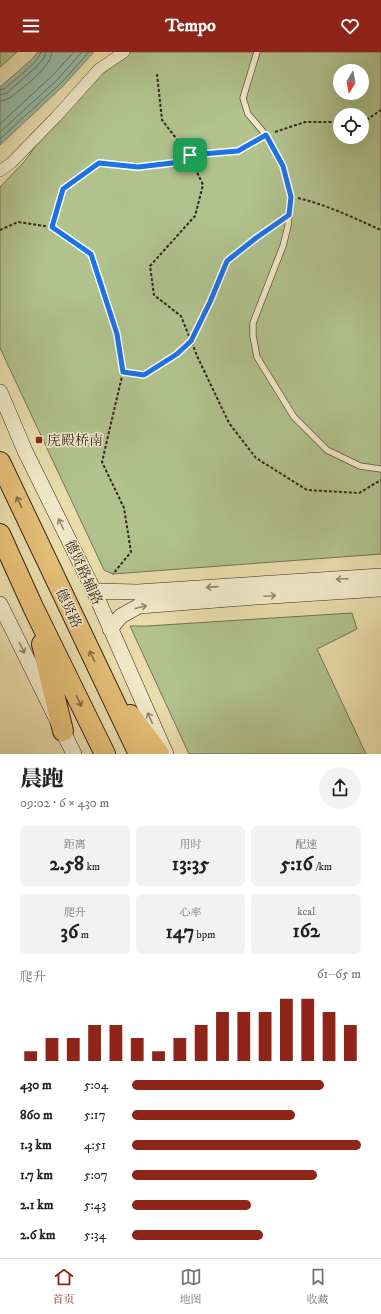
<!DOCTYPE html>
<html lang="zh">
<meta charset="utf-8">
<style>
body{margin:0;font-family:"IM FELL DW Pica","Noto Serif SC",serif;background:#f2f2f2;color:#222;height:100vh;display:flex;flex-direction:column;font-size:15px;white-space:nowrap}
*{box-sizing:border-box;margin:0}
p{font-size:13px;color:#767676}
.icon{flex:none;width:22px;height:22px;fill:none;stroke:currentColor;stroke-width:2;stroke-linecap:round;stroke-linejoin:round}
.map{position:relative;height:702px;overflow:hidden}
.panel{display:flex;flex-direction:column;background:#fff;flex:1}
.panel>*{flex:none}
.needle{width:26px;rotate:190deg}
.fabs{position:absolute;left:333px;top:12px;display:grid;gap:8px}
.fabs a{display:grid;place-items:center;width:36px;height:36px;border-radius:50%;background:#fff;box-shadow:0 4px 16px #0002;font-size:20px}
.pin{position:absolute;display:grid;place-items:center;width:34px;height:34px;color:#fff;margin:-17px;border-radius:8px;box-shadow:0 2px 6px #0006}
.round{display:grid;place-items:center;flex:none;width:42px;height:42px;border-radius:21px;background:#f2f2f2}
.headline{display:flex;align-items:center;justify-content:space-between;height:68px;padding:0 20px}
h1{font-size:22px;font-weight:800;line-height:30px}
.stats{display:grid;grid-template-columns:repeat(3,1fr);gap:6px;height:68px;padding:4px 20px}
.stats div{display:grid;align-content:center;border-radius:6px;background:#f2f2f2;text-align:center}
.stats b{font-size:20px;font-weight:800}
.stats small{font-size:11px;font-weight:400}
.stats p{font-size:11px}
.chart{height:112px;padding:8px 20px}
.chart p{display:flex;justify-content:space-between}
.chart svg{width:100%;height:72px;margin-top:4px;stroke:#8f2418;stroke-width:6}
ul{padding:0 20px;list-style:none;font-size:13px}
li{display:grid;grid-template-columns:64px 48px 1fr;align-items:center;height:30px}
li i{height:10px;border-radius:5px;background:#8f2418}
header{display:flex;justify-content:space-between;align-items:center;height:52px;padding:0 20px;background:#8f2418;color:#fff;font-size:18px;font-weight:800}
.tabs{display:flex;justify-content:space-around;align-items:center;height:56px;border-top:1px solid #e0e0e0;background:#fff;font-size:11px;color:#767676}
.tabs a{display:grid;justify-items:center;gap:2px}
.tabs .on{color:#8f2418}
.map>svg:first-child{display:block}
.green{fill:#b1c28d;stroke:#747354;fill-rule:evenodd}
.water{fill:#98bca7;stroke:#717f6f}
.lines{fill:none;stroke-linecap:round;stroke-linejoin:round}
.shore{stroke:#677062;stroke-width:1}
.lane-casing{stroke:#635240;stroke-width:7}
.street-casing{stroke:#635240;stroke-width:12}
.secondary-casing{stroke:#36241c;stroke-width:16}
.highway-casing{stroke:#36241c;stroke-width:22}
.path{stroke:#36241c;stroke-width:2;stroke-dasharray:3 2;stroke-linecap:butt}
.lane{stroke:#f1e9c9;stroke-width:5.5}
.street{stroke:#f1e9c9;stroke-width:11}
.secondary{stroke:#f1e9c9;stroke-width:15}
.highway{stroke:#e5be76;stroke-width:20}
.oneway{stroke:#856944}
.oneway2{stroke:#948672}
.route-casing{stroke:#fff;stroke-width:8}
.route{stroke:#1a73e8;stroke-width:5}
.poi-dot{fill:#8f2418;stroke:#f1e9c9;stroke-width:1.5}
.labels{text-anchor:middle;stroke-width:3;stroke-linejoin:round;paint-order:stroke}
.poi-label{font-size:14px;fill:#36241c;stroke:#f1e9c9;text-anchor:start}
.street-label{font-size:14px;fill:#36241c;stroke:#f1e9c9}
</style>
<header><svg class="icon" aria-label="menu" viewBox="0 0 24 24"><path d="M4 6h16M4 12h16M4 18h16"/></svg>Tempo<svg class="icon" aria-label="heart" viewBox="0 0 24 24"><path d="M12 20l-8-8c-3-5 5-10 8-4 3-6 11-1 8 4z"/></svg></header>
<div class="map">
<svg width="381" height="702" viewBox="0 0 381 702">
<rect width="100%" height="100%" fill="#eaddac"/>
<filter id="stains"><feTurbulence type="fractalNoise" baseFrequency=".005" numOctaves="4"/><feColorMatrix values="0 0 0 0 .2 0 0 0 0 .09 0 0 0 0 .02 0 0 0 .5 -.17"/></filter>
<radialGradient id="worn" r=".72"><stop offset=".6" stop-color="#630" stop-opacity="0"/><stop offset="1" stop-color="#630" stop-opacity=".3"/></radialGradient>
<!-- green -->
<path class="green" d="M0,0H17L0,15Z
M124,0H381V502L113,522L104,518L0,296V135L24,110L81,30ZM340,19H362V41H340ZM340,63H362V85H340Z
M352,561L357,577L317,597L366,702H189L130,574H147Z"/>
<!-- water -->
<path class="water" d="M38,0H94L63,34L0,93V35L31,8Z"/>
<g class="lines">
<!-- shore -->
<path class="shore" d="M0,38L4,37C13,29 39,10 41,0
M0,43L7,41L37,14L44,6L46,0
M0,49L5,48L11,45C23,35 51,16 52,0
M0,72L53,23L74,0
M0,80L57,28L82,0
M0,87L61,31L89,0"/>
<defs>
<path id="lane" d="M257,0L243,46L248,62L266,83L283,114L291,145L288,174L283,194L253,271V284L257,305L294,365L327,398L360,414L381,417"/>
<path id="street" d="M0,119L11,111L56,65L99,17L124,0"/>
<path id="secondary" d="M0,340L25,399L94,539L166,702
M94,539L138,540L381,524
M0,552L74,702
M110,577L121,564L139,554L256,545L381,537"/>
<path id="highway" d="M0,410L139,702
M0,482L33,555L105,702
M42,592L63,679
M130,663L159,702"/>
</defs>
<!-- lane casing -->
<use href="#lane" class="lane-casing"/>
<!-- street casing -->
<use href="#street" class="street-casing"/>
<!-- secondary casing -->
<use href="#secondary" class="secondary-casing"/>
<!-- highway casing -->
<use href="#highway" class="highway-casing"/>
<!-- path -->
<path class="path" d="M157,22L162,68L189,103L203,133L195,164L150,214L154,243L181,264L198,306L229,371L256,406L307,438L359,441L381,428
M362,69H365L381,58
M275,80L305,70H340
M298,146C327,153 354,166 381,178
M52,175L63,137L99,111L138,115L181,110L189,103L238,99L260,87
M0,178L18,170L52,175L91,202L117,282L123,320L102,410L124,456L131,500L113,522
M123,320L144,323L177,302L191,289L210,250L227,209L279,170"/>
<!-- lane -->
<use href="#lane" class="lane"/>
<!-- street -->
<use href="#street" class="street"/>
<!-- secondary -->
<use href="#secondary" class="secondary"/>
<!-- highway -->
<use href="#highway" class="highway"/>
</g>
<!-- one-way arrows -->
<defs><path id="oneway-shaft" d="M-6 0H5M1.5-3L5.5 0L1.5 3" fill="none" stroke-width="1.6" stroke-linecap="round" stroke-linejoin="round"/></defs>
<g class="oneway">
<use href="#oneway-shaft" transform="translate(19 450) rotate(-116)"/>
<use href="#oneway-shaft" transform="translate(92 604) rotate(-115)"/>
<use href="#oneway-shaft" transform="translate(79 649) rotate(64)"/>
</g>
<g class="oneway2">
<use href="#oneway-shaft" transform="translate(61 472) rotate(-116)"/>
<use href="#oneway-shaft" transform="translate(342 527) rotate(177)"/>
<use href="#oneway-shaft" transform="translate(212 535) rotate(176)"/>
<use href="#oneway-shaft" transform="translate(270 544) rotate(-3)"/>
<use href="#oneway-shaft" transform="translate(141 555) rotate(-14)"/>
<use href="#oneway-shaft" transform="translate(22 596) rotate(64)"/>
<use href="#oneway-shaft" transform="translate(150 666) rotate(-114)"/>
</g>
<g class="lines">
<defs>
<path id="route" d="M266,83L283,114L291,145L289,163L256,186L227,209L210,250L191,289L177,302L144,323L123,320L117,282L91,202L52,175L63,137L99,111L138,115L181,110L190,103L238,99Z"/>
</defs>
<!-- route casing -->
<use href="#route" class="route-casing"/>
<!-- route -->
<use href="#route" class="route"/>
</g>
<!-- markers -->
<rect class="poi-dot" x="35" y="384" width="8" height="8" rx="2"/>
<g class="labels">
<!-- poi labels -->
<g class="poi-label">
<text x="47" y="393">庑殿桥南</text>
</g>
<!-- street labels -->
<g class="street-label">
<text transform="translate(84 520) rotate(65)" y="5">德贤路辅路</text>
<text transform="translate(69 556) rotate(65)" y="5">德贤路</text>
</g>
</g>
<rect width="100%" height="100%" filter="url(#stains)"/>
<rect width="100%" height="100%" fill="url(#worn)"/>
</svg>
<div class="fabs">
<a><svg class="needle" viewBox="-14 -14 28 28"><path d="M0-13l5 13h-10z" fill="#e53935"/><path d="M0 13l5-13h-10z" fill="#767676"/></svg></a>
<a><svg class="icon" aria-label="locate" viewBox="0 0 24 24"><circle cx="12" cy="12" r="6"/><path d="M12 2v4M12 18v4M2 12h4M18 12h4"/></svg></a>
</div>
<div class="pin" style="left:190px;top:103px;background:#1e9e55"><svg class="icon" aria-label="arrive" viewBox="0 0 24 24"><path d="M6 21V4h12l-3 4 3 4H6"/></svg></div>
</div>
<section class="panel">
<div class="headline"><div><h1>晨跑</h1><p>09:02 · 6 × 430 m</p></div><a class="round"><svg class="icon" aria-label="share" viewBox="0 0 24 24"><path d="M12 15V3M7 8l5-5 5 5M5 13v7h14v-7"/></svg></a></div>
<div class="stats">
<div><p>距离</p><b>2.58<small> km</small></b></div>
<div><p>用时</p><b>13:35</b></div>
<div><p>配速</p><b>5:16<small> /km</small></b></div>
</div>
<div class="stats">
<div><p>爬升</p><b>36<small> m</small></b></div>
<div><p>心率</p><b>147<small> bpm</small></b></div>
<div><p>kcal</p><b>162</b></div>
</div>
<div class="chart"><p><span>爬升</span>61–65 m</p>
<svg viewBox="0 0 160 44" preserveAspectRatio="none"><path d="M5 44V38M15 44V30M25 44V30M35 44V22M45 44V22M55 44V30M65 44V38M75 44V30M85 44V22M95 44V14M105 44V14M115 44V14M125 44V6M135 44V6M145 44V14M155 44V22"/></svg>
</div>
<ul>
<li><b>430 m</b>5:04<i style="width:84%"></i></li>
<li><b>860 m</b>5:17<i style="width:71%"></i></li>
<li><b>1.3 km</b>4:51<i style="width:100%"></i></li>
<li><b>1.7 km</b>5:07<i style="width:81%"></i></li>
<li><b>2.1 km</b>5:43<i style="width:52%"></i></li>
<li><b>2.6 km</b>5:34<i style="width:57%"></i></li>
</ul>
</section>
<nav class="tabs">
<a class="on"><svg class="icon" aria-label="home" viewBox="0 0 24 24"><path d="M3 11l9-7 9 7M6 9v11h12V9"/></svg>首页</a>
<a><svg class="icon" aria-label="map" viewBox="0 0 24 24"><path d="M3 6l6-2 6 2 6-2v14l-6 2-6-2-6 2zM9 4v14M15 6v14"/></svg>地图</a>
<a><svg class="icon" aria-label="saved" viewBox="0 0 24 24"><path d="M7 4h10v16l-5-4-5 4z"/></svg>收藏</a>
</nav>
